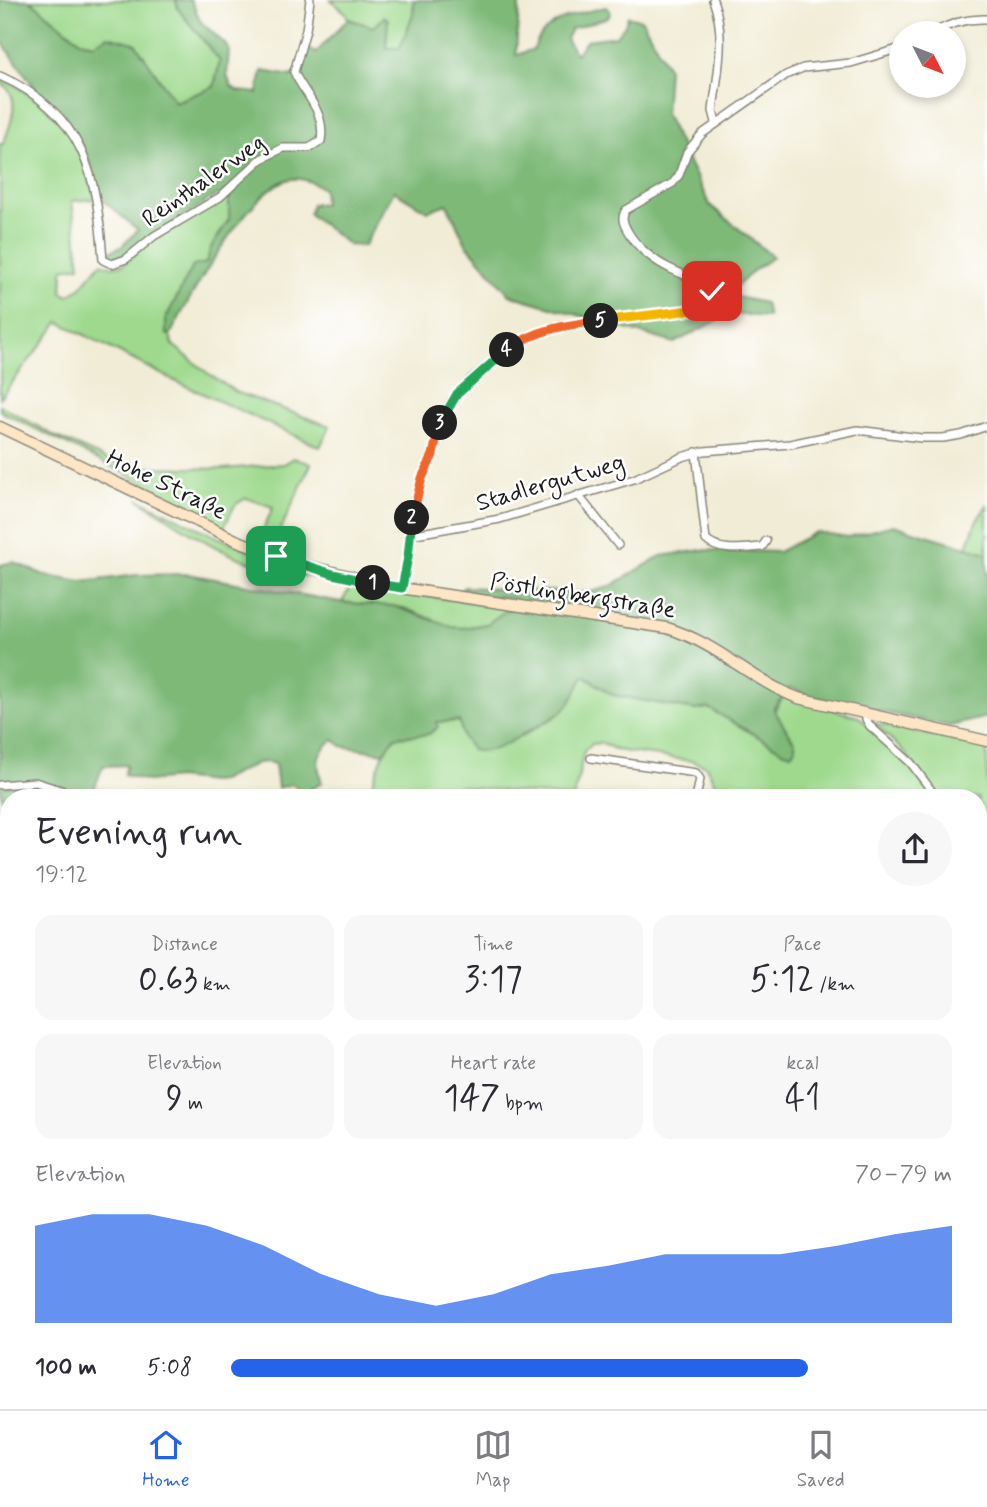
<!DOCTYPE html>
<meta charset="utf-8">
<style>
body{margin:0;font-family:Mynerve,sans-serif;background:#f7f7f7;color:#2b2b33;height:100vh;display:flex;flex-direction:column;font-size:26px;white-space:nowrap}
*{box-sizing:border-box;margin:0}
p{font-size:23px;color:#7c7c81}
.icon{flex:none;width:38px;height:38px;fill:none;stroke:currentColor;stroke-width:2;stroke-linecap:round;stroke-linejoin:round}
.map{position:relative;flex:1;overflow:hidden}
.sheet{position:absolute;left:0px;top:789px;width:987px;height:621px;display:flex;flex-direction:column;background:#fff;border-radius:28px 28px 0 0;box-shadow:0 4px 10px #0003}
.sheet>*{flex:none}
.needle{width:46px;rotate:132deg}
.buttons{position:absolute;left:889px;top:21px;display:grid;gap:14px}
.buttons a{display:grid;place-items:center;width:77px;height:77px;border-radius:50%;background:#fff;box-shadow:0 4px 10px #0003;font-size:35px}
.pin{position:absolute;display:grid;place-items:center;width:60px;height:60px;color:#fff;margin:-30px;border-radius:14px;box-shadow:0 4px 10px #0006}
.km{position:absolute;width:35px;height:35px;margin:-18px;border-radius:50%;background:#222;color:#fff;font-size:19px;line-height:35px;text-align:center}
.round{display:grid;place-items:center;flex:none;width:74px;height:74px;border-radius:37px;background:#f7f7f7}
.headline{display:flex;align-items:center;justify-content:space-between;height:119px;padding:0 35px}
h1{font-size:38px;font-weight:600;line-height:52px}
.stats{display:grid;grid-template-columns:repeat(3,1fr);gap:10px;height:119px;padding:7px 35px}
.stats div{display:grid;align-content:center;border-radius:18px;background:#f7f7f7;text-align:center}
.stats b{font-size:35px;font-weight:600}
.stats small{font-size:19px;font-weight:400}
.stats p{font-size:19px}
.chart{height:196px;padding:14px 35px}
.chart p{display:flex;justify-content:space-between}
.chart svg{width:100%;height:126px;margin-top:7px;fill:#2563eb;opacity:.7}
ul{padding:0 35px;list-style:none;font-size:23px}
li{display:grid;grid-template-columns:112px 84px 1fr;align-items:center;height:52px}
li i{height:18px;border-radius:9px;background:#2563eb}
.dock{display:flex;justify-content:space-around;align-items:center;height:98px;border-top:2px solid #e1e1e2;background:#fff;font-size:19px;color:#7c7c81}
.dock a{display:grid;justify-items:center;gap:4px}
.dock .active{color:#2563eb}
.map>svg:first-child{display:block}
.green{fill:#9ed98d;stroke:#5d7a54;stroke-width:2}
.forest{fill:#7eb978;stroke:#4d6a4a;stroke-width:2}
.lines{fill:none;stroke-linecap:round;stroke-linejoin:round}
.stream{stroke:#6bafe1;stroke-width:2}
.minor-casing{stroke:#868478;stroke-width:10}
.secondary-casing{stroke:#868478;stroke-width:13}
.minor{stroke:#fff;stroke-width:7}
.secondary{stroke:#fde5c5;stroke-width:10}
.split-1-casing{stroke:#fff;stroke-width:14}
.split-2-casing{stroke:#fff;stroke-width:14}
.split-3-casing{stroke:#fff;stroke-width:14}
.split-4-casing{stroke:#fff;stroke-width:14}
.split-5-casing{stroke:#fff;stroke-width:14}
.split-6-casing{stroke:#fff;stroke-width:14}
.split-7-casing{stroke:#fff;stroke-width:14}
.split-1{stroke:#22a559;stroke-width:9}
.split-2{stroke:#22a559;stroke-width:9}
.split-3{stroke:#f0652b;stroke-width:9}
.split-4{stroke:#22a559;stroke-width:9}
.split-5{stroke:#f0652b;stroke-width:9}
.split-6{stroke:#f5b400;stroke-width:9}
.split-7{stroke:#f5b400;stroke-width:9}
.labels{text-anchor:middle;stroke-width:5;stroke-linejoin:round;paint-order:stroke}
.street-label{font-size:24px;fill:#1c1c1c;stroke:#fff}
</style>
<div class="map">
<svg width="987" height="1409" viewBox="0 0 987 1409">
<rect width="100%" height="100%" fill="#fff"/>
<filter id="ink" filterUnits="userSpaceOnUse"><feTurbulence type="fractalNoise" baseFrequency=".0143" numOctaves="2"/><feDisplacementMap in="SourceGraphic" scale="14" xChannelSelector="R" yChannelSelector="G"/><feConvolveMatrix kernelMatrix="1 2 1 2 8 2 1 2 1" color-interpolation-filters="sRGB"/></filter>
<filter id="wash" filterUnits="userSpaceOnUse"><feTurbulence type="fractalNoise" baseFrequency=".00686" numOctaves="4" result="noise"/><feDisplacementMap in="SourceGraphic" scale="28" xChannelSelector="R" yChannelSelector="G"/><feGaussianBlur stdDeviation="1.57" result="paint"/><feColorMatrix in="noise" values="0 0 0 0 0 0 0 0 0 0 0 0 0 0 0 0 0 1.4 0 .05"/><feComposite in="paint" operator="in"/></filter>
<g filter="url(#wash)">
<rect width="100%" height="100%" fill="#f1ecd5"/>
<!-- green -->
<path class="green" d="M30,0H176L178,9L220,61L214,87L175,102L135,43L94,44L80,41Z
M331,0H414L413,14L400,48H386L384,17L374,28L348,19L346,13Z
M0,79C34,92 68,122 82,157C88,170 91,185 95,199L72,201L80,266L63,269L62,292L68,296L81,287L101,263L113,267L122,265L155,238L223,196L229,198V219L211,248L206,263L166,333L170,335L173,345L206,372L236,392L330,426L320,447L175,381L59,322L0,398V144H3C11,125 23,94 0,83Z
M0,405L57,437L121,466L223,469L284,464L294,458L311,464L272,548L258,542L273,507L246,498L235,505L224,527L192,512L126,474L0,411Z
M138,499L215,536L321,579C292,573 263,568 237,557C202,542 170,519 138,499Z
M987,505V553L967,547L976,522Z
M351,586L514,608L487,624L463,628L452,627L404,608L342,602Z
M584,676L613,695L695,710L708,708L785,752L795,743L774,711L784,696L859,717L900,756L935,798H722L706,766L692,761L616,750L603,743L592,744L584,751L574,798L458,786L455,794L370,789L384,753L395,737L429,734L435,722L460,721L463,737H521L554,717L567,706Z
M874,723L987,747V894L978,899V798H940L904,752Z
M9,819V847L4,845L0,833V820Z"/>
<!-- forest -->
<path class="forest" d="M0,0H30L80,41L94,44L108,36L135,43L175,102L214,87L220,61L178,9L176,0H191L201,22L225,44L229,50L227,75L231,86L238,91L258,93L262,71L292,76L298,70L304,46L316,53L348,19L374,27L384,17L388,19L386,48H400L413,14L414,0H517L519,6L516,55L534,49C543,19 579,13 606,7L610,11L609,17L571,29L566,39L576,54L587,40L616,36L625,25L628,16L642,20L668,68L665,114L710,205L773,257L753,271L728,295L765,303L768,317L730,314L674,343L510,295L466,244L447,204L427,211L394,191L364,246L349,245L309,214L312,204H324L323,188C311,182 300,176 287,180C247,192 190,297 170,335L166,334V318L193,266L206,263L211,248L229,219V198L218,194L153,235L125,258L110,260L108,252L121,247L138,230L100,198L91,165L79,140L61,116L40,95L0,39Z
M893,525L987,553V717L950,726L812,697L790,688L774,707V710L795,743V749L791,753L785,752L708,708L695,710L613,695L584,676C579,686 574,697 568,705C559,717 544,722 532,729C513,739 495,756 472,750L463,737L459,721L436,722L438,727L429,734L395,737L384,753L341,746L334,739C315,753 316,762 322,783L303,793L292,784L278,788L275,764L267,762L257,763L221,781L211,782L177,778L147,781L124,775L127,765L103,766L91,797L54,785L0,783V565L13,562L47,576L82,582L137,575L188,574L346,603L394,606L452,627L463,628L487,624L505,611L514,608L519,603L516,599L464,593L461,590L464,587L588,593L609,587L661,556L702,550L778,552L816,532L848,537Z
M26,783L61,792L58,798H9V819L0,820V807L3,804L0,787Z
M4,845L9,847V1402H207L203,1409H0V847Z
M987,974V1019L978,1022V978L980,975Z
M978,1048L982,1052L987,1048V1409H967V1402H978Z"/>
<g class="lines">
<!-- stream -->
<path class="stream" d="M0,814L9,811
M978,1115L987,1118"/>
</g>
</g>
<g filter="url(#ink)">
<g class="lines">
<defs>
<path id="minor" d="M713,0C727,37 717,74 713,111L716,122
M933,33C950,23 967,18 987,19
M0,76C85,113 97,176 103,260L112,264L126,259L154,236L220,197L261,159L283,148H309L321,141C326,111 305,96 294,72L306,30L310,0
M696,452L706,540C719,553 745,548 762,547L766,541
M578,495L618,545
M410,535L500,519L634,479L682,457L704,451L790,444L857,430L921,438H943L961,435L987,426
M402,588L409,557L412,516L422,478L433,455L439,427L444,414L451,401L471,379L517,343L560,326L707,308L716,304L717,298C707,282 687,277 671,269C654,261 636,247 627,230C623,223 621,217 626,210L673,183L679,175L687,152L702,134L786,75L803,68L851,63L901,48
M867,715L866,719L870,726L911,763L937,798
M591,758L696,773L700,779L696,798
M0,785L35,782L86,798
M978,945L987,938
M254,1402L255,1409"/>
<path id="secondary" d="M0,427L238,541L304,565L394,587L667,628C717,643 751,680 798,698L987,741"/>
</defs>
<!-- minor casing -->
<use href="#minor" class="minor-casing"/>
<!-- secondary casing -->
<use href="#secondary" class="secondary-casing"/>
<!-- minor -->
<use href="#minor" class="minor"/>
<!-- secondary -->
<use href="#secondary" class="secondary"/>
</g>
</g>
<g class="lines" filter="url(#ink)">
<defs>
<path id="split-1" d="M276,556L333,574L373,583"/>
<path id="split-2" d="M373,583L402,588L408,557L412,518"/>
<path id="split-3" d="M412,518L422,478L433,455L440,423"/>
<path id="split-4" d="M440,423L457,394L507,350"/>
<path id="split-5" d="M507,350C535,330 567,324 601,321"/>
<path id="split-6" d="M601,321L700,309"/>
<path id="split-7" d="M700,309L711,307L716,304L717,298L712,291"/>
</defs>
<!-- split-1 casing -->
<use href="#split-1" class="split-1-casing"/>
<!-- split-2 casing -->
<use href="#split-2" class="split-2-casing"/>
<!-- split-3 casing -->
<use href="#split-3" class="split-3-casing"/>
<!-- split-4 casing -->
<use href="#split-4" class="split-4-casing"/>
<!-- split-5 casing -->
<use href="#split-5" class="split-5-casing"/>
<!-- split-6 casing -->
<use href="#split-6" class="split-6-casing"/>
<!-- split-7 casing -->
<use href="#split-7" class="split-7-casing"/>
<!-- split-1 -->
<use href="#split-1" class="split-1"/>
<!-- split-2 -->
<use href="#split-2" class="split-2"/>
<!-- split-3 -->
<use href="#split-3" class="split-3"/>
<!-- split-4 -->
<use href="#split-4" class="split-4"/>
<!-- split-5 -->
<use href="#split-5" class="split-5"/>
<!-- split-6 -->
<use href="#split-6" class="split-6"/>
<!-- split-7 -->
<use href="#split-7" class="split-7"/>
</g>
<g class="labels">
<!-- street labels -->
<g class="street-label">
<text transform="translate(203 180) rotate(-35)" y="8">Reinthalerweg</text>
<text transform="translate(550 482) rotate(-16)" y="8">Stadlergutweg</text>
<text transform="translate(167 484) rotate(26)" y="8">Hohe Straße</text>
<text transform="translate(583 595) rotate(9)" y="8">Pöstlingbergstraße</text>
</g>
</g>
</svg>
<div class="buttons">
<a><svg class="needle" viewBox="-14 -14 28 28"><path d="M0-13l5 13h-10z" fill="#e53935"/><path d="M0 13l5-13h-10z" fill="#7c7c81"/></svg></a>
</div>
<div class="pin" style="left:276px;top:556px;background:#1e9e55"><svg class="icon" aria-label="arrive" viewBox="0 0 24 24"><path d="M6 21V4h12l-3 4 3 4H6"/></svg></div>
<div class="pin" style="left:712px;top:291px;background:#d93025"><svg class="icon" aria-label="check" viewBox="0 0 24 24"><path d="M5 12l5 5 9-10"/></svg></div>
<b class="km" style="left:373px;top:583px">1</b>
<b class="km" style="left:412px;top:518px">2</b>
<b class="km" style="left:440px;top:423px">3</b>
<b class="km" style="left:507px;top:350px">4</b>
<b class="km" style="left:601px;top:321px">5</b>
<section class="sheet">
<div class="headline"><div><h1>Evening run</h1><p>19:12</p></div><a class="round"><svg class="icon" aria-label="share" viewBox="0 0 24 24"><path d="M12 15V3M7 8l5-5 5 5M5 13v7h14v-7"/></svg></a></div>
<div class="stats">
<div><p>Distance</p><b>0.63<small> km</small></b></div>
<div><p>Time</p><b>3:17</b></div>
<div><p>Pace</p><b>5:12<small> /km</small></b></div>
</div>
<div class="stats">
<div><p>Elevation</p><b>9<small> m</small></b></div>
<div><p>Heart rate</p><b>147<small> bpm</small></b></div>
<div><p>kcal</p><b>41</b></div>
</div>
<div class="chart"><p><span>Elevation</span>70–79 m</p>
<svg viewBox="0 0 160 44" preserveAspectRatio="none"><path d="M0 44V10L10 6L20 6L30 10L40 17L50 27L60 34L70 38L80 34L90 27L100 24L110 20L120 20L130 20L140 17L150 13L160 10V44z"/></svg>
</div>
<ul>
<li><b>100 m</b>5:08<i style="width:80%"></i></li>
</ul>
</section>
</div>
<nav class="dock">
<a class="active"><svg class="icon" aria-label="home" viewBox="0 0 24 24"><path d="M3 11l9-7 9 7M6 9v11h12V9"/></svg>Home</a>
<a><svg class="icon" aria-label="map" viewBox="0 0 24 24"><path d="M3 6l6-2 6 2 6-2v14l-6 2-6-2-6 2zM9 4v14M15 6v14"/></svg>Map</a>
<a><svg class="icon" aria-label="saved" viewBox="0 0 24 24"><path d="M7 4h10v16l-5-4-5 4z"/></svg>Saved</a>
</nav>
